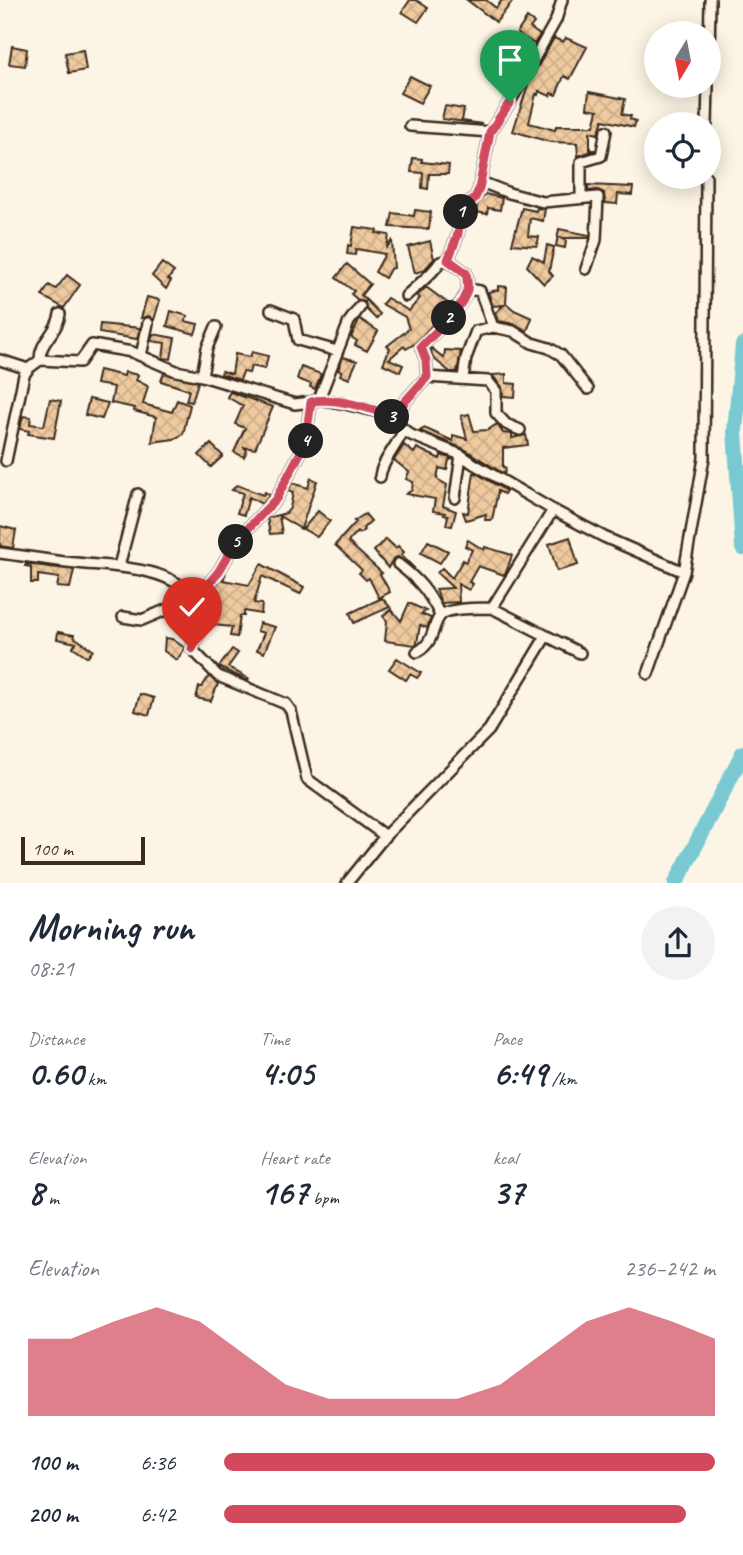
<!DOCTYPE html>
<meta charset="utf-8">
<style>
body{margin:0;font-family:Caveat,sans-serif;background:#f2f2f3;color:#1f2937;height:100vh;display:flex;flex-direction:column;font-size:26px;white-space:nowrap}
*{box-sizing:border-box;margin:0}
p{font-size:23px;color:#747a83}
.icon{flex:none;width:38px;height:38px;fill:none;stroke:currentColor;stroke-width:2;stroke-linecap:round;stroke-linejoin:round}
.map{position:relative;height:883px;overflow:hidden}
.details{display:flex;flex-direction:column;background:#fff;flex:1}
.details>*{flex:none}
.needle{width:46px;rotate:190deg}
.buttons{position:absolute;left:644px;top:21px;display:grid;gap:14px}
.buttons a{display:grid;place-items:center;width:77px;height:77px;border-radius:50%;background:#fff;box-shadow:0 4px 18px #0003;font-size:35px}
.scale{position:absolute;left:21px;bottom:18px;width:124px;box-sizing:border-box;padding-left:7px;border:4px solid #3b2a1e;border-top:0;font-size:19px;line-height:24px;white-space:nowrap;color:#3b2a1e;-webkit-text-stroke:5px #fcf5e5;paint-order:stroke}
.pin{position:absolute;display:grid;place-items:center;width:60px;height:60px;color:#fff;margin:-72px -30px;border-radius:50% 50% 50% 0;rotate:-45deg;box-shadow:0 0 7px #0007}
.pin .icon{rotate:45deg}
.km{position:absolute;width:35px;height:35px;margin:-18px;border-radius:50%;background:#222;color:#fff;font-size:19px;line-height:35px;text-align:center}
.round{display:grid;place-items:center;flex:none;width:74px;height:74px;border-radius:37px;background:#f2f2f3}
.headline{display:flex;align-items:center;justify-content:space-between;height:119px;padding:0 28px}
h1{font-size:38px;font-weight:800;line-height:52px}
.figures{display:grid;grid-template-columns:repeat(3,1fr);gap:10px;height:119px;padding:7px 28px}
.figures div{display:grid;align-content:center}
.figures b{font-size:35px;font-weight:800}
.figures small{font-size:19px;font-weight:400}
.figures p{font-size:19px}
.chart{height:196px;padding:14px 28px}
.chart p{display:flex;justify-content:space-between}
.chart svg{width:100%;height:126px;margin-top:7px;fill:#d1495b;opacity:.7}
ul{padding:0 28px;list-style:none;font-size:23px}
li{display:grid;grid-template-columns:112px 84px 1fr;align-items:center;height:52px}
li i{height:18px;border-radius:9px;background:#d1495b}
.map>svg:first-child{display:block}
.lines{fill:none;stroke-linecap:round;stroke-linejoin:round}
.river{stroke:#78c9d2;stroke-width:16}
.building{fill:url(#building-cross-hatch);stroke:#3b2a1e;stroke-width:2}
.minor-casing{stroke:#3b2a1e;stroke-width:14}
.minor{stroke:#fcf5e5;stroke-width:9}
.route-casing{stroke:#fff;stroke-width:14}
.route{stroke:#d1495b;stroke-width:9}
</style>
<div class="map">
<svg width="743" height="883" viewBox="0 0 743 883">
<defs>
<pattern id="building-cross-hatch" width="8" height="8" patternUnits="userSpaceOnUse" patternTransform="scale(1.75)"><rect width="8" height="8" fill="#efcaa0"/><path d="M0 0l8 8M0 8l8-8" fill="none" stroke="#ceae89"/></pattern>
</defs>
<rect width="100%" height="100%" fill="#fcf5e5"/>
<filter id="ink" filterUnits="userSpaceOnUse"><feTurbulence type="fractalNoise" baseFrequency=".0143" numOctaves="2"/><feDisplacementMap in="SourceGraphic" scale="14" xChannelSelector="R" yChannelSelector="G"/><feConvolveMatrix kernelMatrix="1 2 1 2 8 2 1 2 1" color-interpolation-filters="sRGB"/></filter>
<g filter="url(#ink)">
<g class="lines">
<!-- river -->
<path class="river" d="M743,345L735,431L743,548
M676,883L743,753"/>
</g>
<!-- building -->
<path class="building" d="M410,0H416L428,8L418,22L402,12Z
M467,0H486L496,8L502,0H514L496,22Z
M527,18L534,23L530,28L540,35L534,44L517,33Z
M554,38L563,42L566,38L587,47L570,79L564,76L556,95L551,93L550,96L539,91L538,95L536,94L529,123L555,130L556,126H594L598,110L587,108L589,92L625,99L622,114L631,116L630,119L636,121L634,127L603,120L598,134L590,132V150H595L578,156L577,143L550,142L513,131L529,82Z
M12,46L27,49L25,66L9,64Z
M83,50L86,70L69,73L65,53Z
M410,76L430,86L420,103L400,93Z
M445,106L464,109L462,121L482,124L442,119Z
M413,158L422,159V162L449,165L448,174H429L428,189L422,188L423,173L411,172Z
M588,185L633,187L632,195L618,194L617,204L605,203L604,193L598,190L588,191Z
M485,194L502,198L500,210L488,208L487,214L476,212L477,205Z
M522,208L536,211L537,208L545,209L543,221L530,218L528,236L539,237L537,246L512,244Z
M415,210L431,212L429,229L390,227L393,213L414,216Z
M354,227L377,230L376,233L389,235L387,247L392,241L394,268L390,269L385,278L375,272L385,254L356,249L355,255L347,254L348,245L351,246Z
M559,229L589,235V238H561L566,241L565,248L556,246Z
M430,241L434,259L424,270L415,273L408,247Z
M547,245L554,247L549,271L553,276L544,284L527,266L532,256L544,262Z
M162,263L174,272L168,279L171,281L166,289L152,276Z
M347,264L370,284L361,295L380,314L376,319L366,309L365,302L358,300L351,294L354,291L336,278Z
M67,275L80,285L64,308L42,296L49,285L56,289Z
M498,286L507,287L506,303L514,310L532,318L527,331L515,324L498,321L495,313L504,305L493,306L488,292L498,290Z
M426,287L449,304L452,303L416,343L406,349L404,346L389,359L403,365L400,372L383,364L390,348L387,346L409,329L405,317L382,304L387,298L409,311L420,298L417,296Z
M147,297L160,300L154,320L149,316L141,318Z
M171,311L188,316L185,321L198,324L195,334L167,326Z
M360,319L378,331L367,351L355,345L357,341L351,337Z
M100,324L140,328L137,339L99,333Z
M153,334L175,338L171,359L163,358L165,343L151,341Z
M430,347L444,358L445,350L461,351L457,372H450L433,358Z
M252,352L268,356L265,369L251,366L249,373L243,372L240,380L221,374L222,371L232,374L235,354L250,357Z
M343,357L357,361L349,379L340,375L342,371L338,370Z
M301,367L321,374L315,389L310,387L311,384L297,379Z
M99,370L124,376L125,372L138,375L136,380L148,386L143,404L172,412L177,400L190,405L183,434L174,439L152,442L156,417L134,411L135,408L111,403L114,387L96,384Z
M164,373L198,382L192,402L186,401L189,390L161,381Z
M506,374V383L516,384L515,397L503,396L502,387L492,375Z
M230,392L273,407L255,449L243,447L247,450L244,457L234,452L245,428L235,424L243,406L227,397Z
M50,399L61,401L54,438L28,434L29,431L20,429L23,416L31,417L30,424L44,426Z
M89,399L108,403L102,419L85,415Z
M469,414L474,431L488,430L497,424L503,433L512,434V438L526,435L528,445L503,448V467L506,468L504,474L464,449L420,431L424,428L453,441V435L467,439L461,416Z
M211,444L223,456L211,467L199,455Z
M404,445L414,453L417,448L440,459L441,455L453,459L449,460L447,470L439,468L437,479L447,485L443,506L456,511L452,526L446,525L448,516L444,515L445,513L433,511L435,499L406,494L412,490L413,482L406,479L409,472L394,460Z
M474,472L506,491L504,494L498,491L492,520H485L486,514L466,520L463,512L468,513Z
M311,478L317,481L301,529L279,516L282,533L270,534L267,518L286,513L290,508L293,493L288,491L292,483L308,488Z
M237,485L263,495L265,492L270,495L262,504L249,497L244,515L237,513L243,493L232,490Z
M318,511L330,521L317,537L303,529Z
M365,514L371,521L363,528L364,530L359,534L357,532L348,542L382,573L380,574L390,592L379,598L369,578L366,580L359,573L362,570L335,545L356,522L354,521Z
M0,526L16,530L13,548L0,546Z
M570,537L578,565L557,571L549,544Z
M386,539L396,548L398,546L404,552L401,555L415,569L398,557L393,559L388,568L374,551Z
M468,540L484,550L485,547L512,555L507,570L504,575L478,566L469,582L473,584L469,590L458,584L459,602L441,603L436,589L453,588L437,573L442,568L452,578L463,560L466,562L472,550L465,546Z
M428,541L448,551L440,563L421,553Z
M26,564L74,570L70,588L57,587L59,578L38,575V583H31V567L25,566Z
M261,564L304,587L300,594L262,576L254,603L262,604L261,614L244,611V616H240L237,637L230,636L232,627L212,625L215,620L203,600L226,573L223,580L249,585Z
M382,598L390,607L354,623L350,613Z
M409,603L426,611L421,614L431,618L427,628L420,625L417,643L415,645L385,641L387,621L383,616L391,609L401,621Z
M259,623L275,627L264,653L257,650L264,633L257,631Z
M58,632L74,635V637L93,650L88,657L73,647L76,643L57,639Z
M165,638L172,639L185,648L177,660L164,651Z
M232,649L238,653L228,667L249,679L248,681L219,667Z
M397,658L421,673L417,678L410,674L406,680L389,669Z
M209,676L218,684L211,701L196,698L199,687H202Z
M140,694L154,698L149,715L135,711Z"/>
<g class="lines">
<defs>
<path id="minor" d="M709,58L710,0
M707,124L708,86
M410,126L490,132
M481,182L509,193L543,202L598,197L596,240L586,269
M581,198V162L601,156L606,131
M468,289L480,291L493,327
M406,296C417,285 432,275 440,262L448,260L458,234L461,210L475,198L479,189L490,132L510,102L556,20L562,0
M271,310L294,319L298,340L337,351
M141,356L148,323
M0,360L28,369L40,360L80,362L92,345L132,352L176,371L202,376L295,404L311,402L305,444L276,499L237,540L219,571L202,592L194,598C169,566 114,567 76,563C51,561 25,556 0,553
M40,360C39,342 58,332 60,314
M202,376L207,348L216,327
M427,377L488,381L496,391V413L506,424L520,430
M463,378L466,358L476,331L493,327L513,331L532,343L549,348L561,355L588,389
M319,399L349,322L360,307
M311,402L319,399L341,403L383,413L411,435L461,455L474,464L553,510L604,537L684,572
M391,417L427,377L426,360L421,347C435,332 461,310 467,290C468,285 467,278 466,273L448,260
M6,461L24,375L28,369
M380,477C381,462 398,445 404,429
M455,498L461,455
M398,564C420,581 428,591 440,615
M119,566L138,494
M492,608L553,510
M123,617L142,620L194,598L206,618L192,649L218,676L286,704L291,711L307,779L385,836
M417,652C436,642 431,625 441,615C447,608 483,608 492,608L580,653
M648,674L684,572L704,458L706,177
M347,883L385,836L489,730L546,636"/>
</defs>
<!-- minor casing -->
<use href="#minor" class="minor-casing"/>
<!-- minor -->
<use href="#minor" class="minor"/>
</g>
</g>
<g class="lines" filter="url(#ink)">
<defs>
<path id="route" d="M192,649L206,618L194,598L202,592L219,571L237,540L276,499L305,444L311,402C330,396 373,408 391,417L427,377L426,360L421,347C435,332 462,310 467,290C468,285 467,278 466,273L448,260L458,234L461,210L475,198L479,189L490,132L510,102"/>
</defs>
<!-- route casing -->
<use href="#route" class="route-casing"/>
<!-- route -->
<use href="#route" class="route"/>
</g>
</svg>
<div class="buttons">
<a><svg class="needle" viewBox="-14 -14 28 28"><path d="M0-13l5 13h-10z" fill="#e53935"/><path d="M0 13l5-13h-10z" fill="#747a83"/></svg></a>
<a><svg class="icon" aria-label="locate" viewBox="0 0 24 24"><circle cx="12" cy="12" r="6"/><path d="M12 2v4M12 18v4M2 12h4M18 12h4"/></svg></a>
</div>
<div class="scale">100 m</div>
<div class="pin" style="left:510px;top:102px;background:#1e9e55"><svg class="icon" aria-label="arrive" viewBox="0 0 24 24"><path d="M6 21V4h12l-3 4 3 4H6"/></svg></div>
<div class="pin" style="left:192px;top:649px;background:#d93025"><svg class="icon" aria-label="check" viewBox="0 0 24 24"><path d="M5 12l5 5 9-10"/></svg></div>
<b class="km" style="left:461px;top:212px">1</b>
<b class="km" style="left:449px;top:318px">2</b>
<b class="km" style="left:392px;top:417px">3</b>
<b class="km" style="left:306px;top:441px">4</b>
<b class="km" style="left:236px;top:542px">5</b>
</div>
<section class="details">
<div class="headline"><div><h1>Morning run</h1><p>08:21</p></div><a class="round"><svg class="icon" aria-label="share" viewBox="0 0 24 24"><path d="M12 15V3M7 8l5-5 5 5M5 13v7h14v-7"/></svg></a></div>
<div class="figures">
<div><p>Distance</p><b>0.60<small> km</small></b></div>
<div><p>Time</p><b>4:05</b></div>
<div><p>Pace</p><b>6:49<small> /km</small></b></div>
</div>
<div class="figures">
<div><p>Elevation</p><b>8<small> m</small></b></div>
<div><p>Heart rate</p><b>167<small> bpm</small></b></div>
<div><p>kcal</p><b>37</b></div>
</div>
<div class="chart"><p><span>Elevation</span>236–242 m</p>
<svg viewBox="0 0 160 44" preserveAspectRatio="none"><path d="M0 44V17L10 17L20 11L30 6L40 11L50 22L60 33L70 38L80 38L90 38L100 38L110 33L120 22L130 11L140 6L150 11L160 17V44z"/></svg>
</div>
<ul>
<li><b>100 m</b>6:36<i style="width:100%"></i></li>
<li><b>200 m</b>6:42<i style="width:94%"></i></li>
</ul>
</section>
